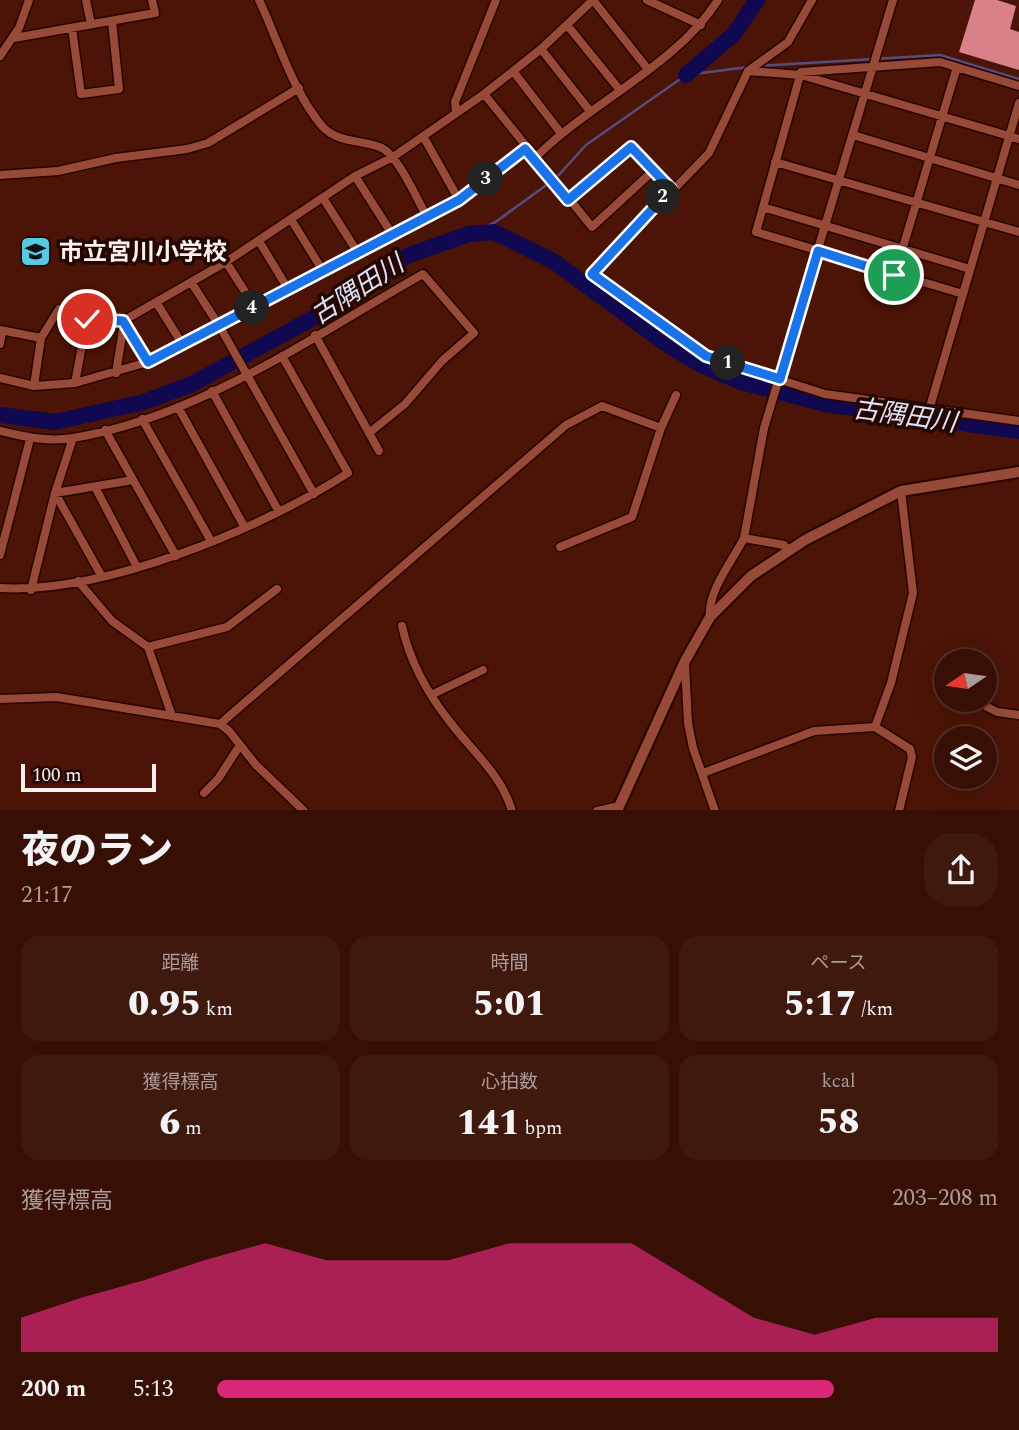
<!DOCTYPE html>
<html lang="ja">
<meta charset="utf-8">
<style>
body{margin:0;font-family:Spectral,"Noto Sans JP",serif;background:#3f180e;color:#f1f3f6;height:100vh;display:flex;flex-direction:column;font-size:26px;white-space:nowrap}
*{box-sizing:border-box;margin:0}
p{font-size:23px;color:#ab9c9a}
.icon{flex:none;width:38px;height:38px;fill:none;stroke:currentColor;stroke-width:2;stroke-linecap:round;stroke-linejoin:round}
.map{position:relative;height:810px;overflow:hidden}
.sheet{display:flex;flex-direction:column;background:#380f04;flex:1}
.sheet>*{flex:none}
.needle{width:46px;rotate:257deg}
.controls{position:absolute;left:934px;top:649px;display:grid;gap:14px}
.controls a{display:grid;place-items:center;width:63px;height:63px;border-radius:50%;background:#380f04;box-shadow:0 7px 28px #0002,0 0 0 2px #522f26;font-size:35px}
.scale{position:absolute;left:21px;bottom:18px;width:135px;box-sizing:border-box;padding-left:7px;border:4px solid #f9efed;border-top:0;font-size:19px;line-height:24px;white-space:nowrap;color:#f9efed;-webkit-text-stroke:5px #250702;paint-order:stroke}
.pin{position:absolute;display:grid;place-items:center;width:60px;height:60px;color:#fff;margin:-30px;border:4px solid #fff;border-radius:50%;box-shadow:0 2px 7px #0007}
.km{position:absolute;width:35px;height:35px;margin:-18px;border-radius:50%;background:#222;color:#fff;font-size:19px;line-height:35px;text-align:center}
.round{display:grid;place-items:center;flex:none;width:74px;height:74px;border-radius:28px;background:#3f180e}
.overview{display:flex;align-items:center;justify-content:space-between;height:119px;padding:0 21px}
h1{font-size:38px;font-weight:800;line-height:52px}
.figures{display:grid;grid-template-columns:repeat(3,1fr);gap:10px;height:119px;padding:7px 21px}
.figures div{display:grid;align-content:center;border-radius:18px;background:#3f180e;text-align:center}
.figures b{font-size:35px;font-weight:800}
.figures small{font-size:19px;font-weight:400}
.figures p{font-size:19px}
.chart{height:196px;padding:14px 21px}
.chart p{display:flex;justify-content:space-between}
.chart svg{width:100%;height:126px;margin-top:7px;fill:#db2777;opacity:.7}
ul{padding:0 21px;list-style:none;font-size:23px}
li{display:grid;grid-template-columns:112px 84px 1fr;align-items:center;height:52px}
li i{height:18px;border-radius:9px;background:#db2777}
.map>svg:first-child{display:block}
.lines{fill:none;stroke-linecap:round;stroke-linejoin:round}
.stream{stroke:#564d7f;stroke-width:2.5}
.river{stroke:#100850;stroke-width:16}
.building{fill:#d88188}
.street-casing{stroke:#280400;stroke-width:11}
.secondary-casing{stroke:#280400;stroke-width:14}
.street{stroke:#974a37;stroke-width:8}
.secondary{stroke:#974a37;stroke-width:10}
.route-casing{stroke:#fff;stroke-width:14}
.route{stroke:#1a73e8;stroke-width:9}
.labels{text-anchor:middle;stroke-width:7;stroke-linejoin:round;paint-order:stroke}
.poi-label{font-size:24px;font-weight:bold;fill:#f9efed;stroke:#250702;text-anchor:start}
.water-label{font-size:26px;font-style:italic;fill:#dde2f8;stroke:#250702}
</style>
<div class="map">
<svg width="1019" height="811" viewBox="0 0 1019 811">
<rect width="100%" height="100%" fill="#4b1406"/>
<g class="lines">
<!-- stream -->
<path class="stream" d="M758,66L940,55L1019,79
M469,234L494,223L556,178L586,145L686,75L748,67"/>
<!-- river -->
<path class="river" d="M686,75L734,34L757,0
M0,415L55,422L144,402L192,384L339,304L373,274L409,255L469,234L494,232L553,261L669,346L703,366L741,382L825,404L1019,431"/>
</g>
<!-- building -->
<path class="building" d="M975,0H997L1016,6L1010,29L1019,32V70L959,52Z"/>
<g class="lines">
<defs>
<path id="street" d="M86,0L91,24
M259,0C278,40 293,92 322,126C338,144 362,139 382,148C398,156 417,199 426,215
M593,0L647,68
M647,0L701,25
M812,0L788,42L748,71L709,153L592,274L706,356L825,394L1019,421
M567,25L619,89
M72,28L81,94L119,89L112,21
M14,38L155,13L152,0
M541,49L590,111
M0,56L19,28L29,0
M513,71L560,132
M748,71L801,75L1019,139
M484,94L592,227L654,170
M456,113L455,102L496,0
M853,135L1019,185
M423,136L459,200
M534,159C589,103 677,65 718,0
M775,162L1019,232
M0,175L58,171L116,158L187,149L208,143L299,88
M355,176L392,234
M323,198L358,253
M568,200L631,147L671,189
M763,207L970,269
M292,221L323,271
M259,241L288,289
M226,262L255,307
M191,282L220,327L314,494
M889,294L957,67
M963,294L756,232L801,72L940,62L1019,86
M156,302L183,345
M124,323L148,362
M0,330L41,338L59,309L71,316L87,319L123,321L226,262L355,176L393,157L484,94L541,49L593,0
M315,335L379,451
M0,344L2,331
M116,373L124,323
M0,378L34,386L41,338
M75,383L87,319
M34,386L75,383L148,362L459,200L525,149
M212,391L279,512
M178,407L244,526
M929,410L1019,103
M142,419L211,541
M105,430L176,556
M0,431C24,437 49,442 73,438C198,418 315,335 423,274L474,333L442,361L405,404L369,433
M95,487L137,567
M560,547L632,517L661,428L676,395
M788,550L784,545L744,538L764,428L893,0
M0,555L30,439
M101,575L55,493L133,480
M78,581L112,621L148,647L172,716
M0,588C104,594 261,529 348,473L282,356
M31,590L55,493L73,438
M710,617C707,592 733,560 744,538
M402,626C410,662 427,693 450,722C471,750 502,775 512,811
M148,647L227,627L277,589
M685,664L688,723L693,748L715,811
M431,695L483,670
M0,699L57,697L220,724L229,731L256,765L304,811
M974,700L997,712L1019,715
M220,724L566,425L602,406L661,428
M875,727L891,683L913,593L901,491
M703,773L814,731L875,727L910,749L912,757L899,811
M204,793L218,779L240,745
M597,811L619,806"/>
<path id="secondary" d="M617,811L685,661L710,617L751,576L805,540L901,491L1019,472"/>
</defs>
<!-- street casing -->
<use href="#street" class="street-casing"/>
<!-- secondary casing -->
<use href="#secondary" class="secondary-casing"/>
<!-- street -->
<use href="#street" class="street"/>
<!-- secondary -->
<use href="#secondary" class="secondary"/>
</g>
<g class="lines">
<defs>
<path id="route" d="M87,319L123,321L148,362L459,200L525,149L568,200L631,147L671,189L592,274L706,356L780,379L818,251L894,275"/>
</defs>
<!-- route casing -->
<use href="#route" class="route-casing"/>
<!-- route -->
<use href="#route" class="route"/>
</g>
<!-- icons -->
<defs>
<symbol id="school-square" viewBox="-11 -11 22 22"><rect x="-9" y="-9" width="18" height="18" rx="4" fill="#57c9e3" stroke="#250702"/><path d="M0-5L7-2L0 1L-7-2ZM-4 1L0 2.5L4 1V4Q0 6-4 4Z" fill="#111"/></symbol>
</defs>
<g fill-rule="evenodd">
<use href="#school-square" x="18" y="234" width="35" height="35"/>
</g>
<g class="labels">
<!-- poi labels -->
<g class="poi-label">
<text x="59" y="260">市立宮川小学校</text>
</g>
<!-- water labels -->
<g class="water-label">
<text transform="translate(357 289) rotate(-33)" y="9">古隅田川</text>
<text transform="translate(905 415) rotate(8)" y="9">古隅田川</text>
</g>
</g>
</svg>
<div class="controls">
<a><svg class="needle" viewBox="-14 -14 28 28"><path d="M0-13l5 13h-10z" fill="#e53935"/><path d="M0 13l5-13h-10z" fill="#ab9c9a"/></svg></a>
<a><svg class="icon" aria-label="layers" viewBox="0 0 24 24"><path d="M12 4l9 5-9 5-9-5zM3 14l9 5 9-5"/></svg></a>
</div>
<div class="scale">100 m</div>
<div class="pin" style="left:894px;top:275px;background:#1e9e55"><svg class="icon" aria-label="arrive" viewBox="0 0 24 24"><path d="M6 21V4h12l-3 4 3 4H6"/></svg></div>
<div class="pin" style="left:87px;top:319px;background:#d93025"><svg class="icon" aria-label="check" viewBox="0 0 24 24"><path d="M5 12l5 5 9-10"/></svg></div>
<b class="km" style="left:728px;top:363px">1</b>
<b class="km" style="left:663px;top:197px">2</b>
<b class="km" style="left:486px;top:179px">3</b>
<b class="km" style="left:252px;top:308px">4</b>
</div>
<section class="sheet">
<div class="overview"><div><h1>夜のラン</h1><p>21:17</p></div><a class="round"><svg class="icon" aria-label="share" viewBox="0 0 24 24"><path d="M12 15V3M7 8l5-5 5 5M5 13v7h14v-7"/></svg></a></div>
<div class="figures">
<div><p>距離</p><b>0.95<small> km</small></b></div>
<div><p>時間</p><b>5:01</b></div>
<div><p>ペース</p><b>5:17<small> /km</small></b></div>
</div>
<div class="figures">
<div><p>獲得標高</p><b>6<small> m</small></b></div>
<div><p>心拍数</p><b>141<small> bpm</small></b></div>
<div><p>kcal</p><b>58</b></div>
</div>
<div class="chart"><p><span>獲得標高</span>203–208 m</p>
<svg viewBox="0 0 160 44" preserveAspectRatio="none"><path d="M0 44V32L10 25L20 19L30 12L40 6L50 12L60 12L70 12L80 6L90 6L100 6L110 19L120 32L130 38L140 32L150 32L160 32V44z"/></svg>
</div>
<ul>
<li><b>200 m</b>5:13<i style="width:79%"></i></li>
</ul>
</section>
